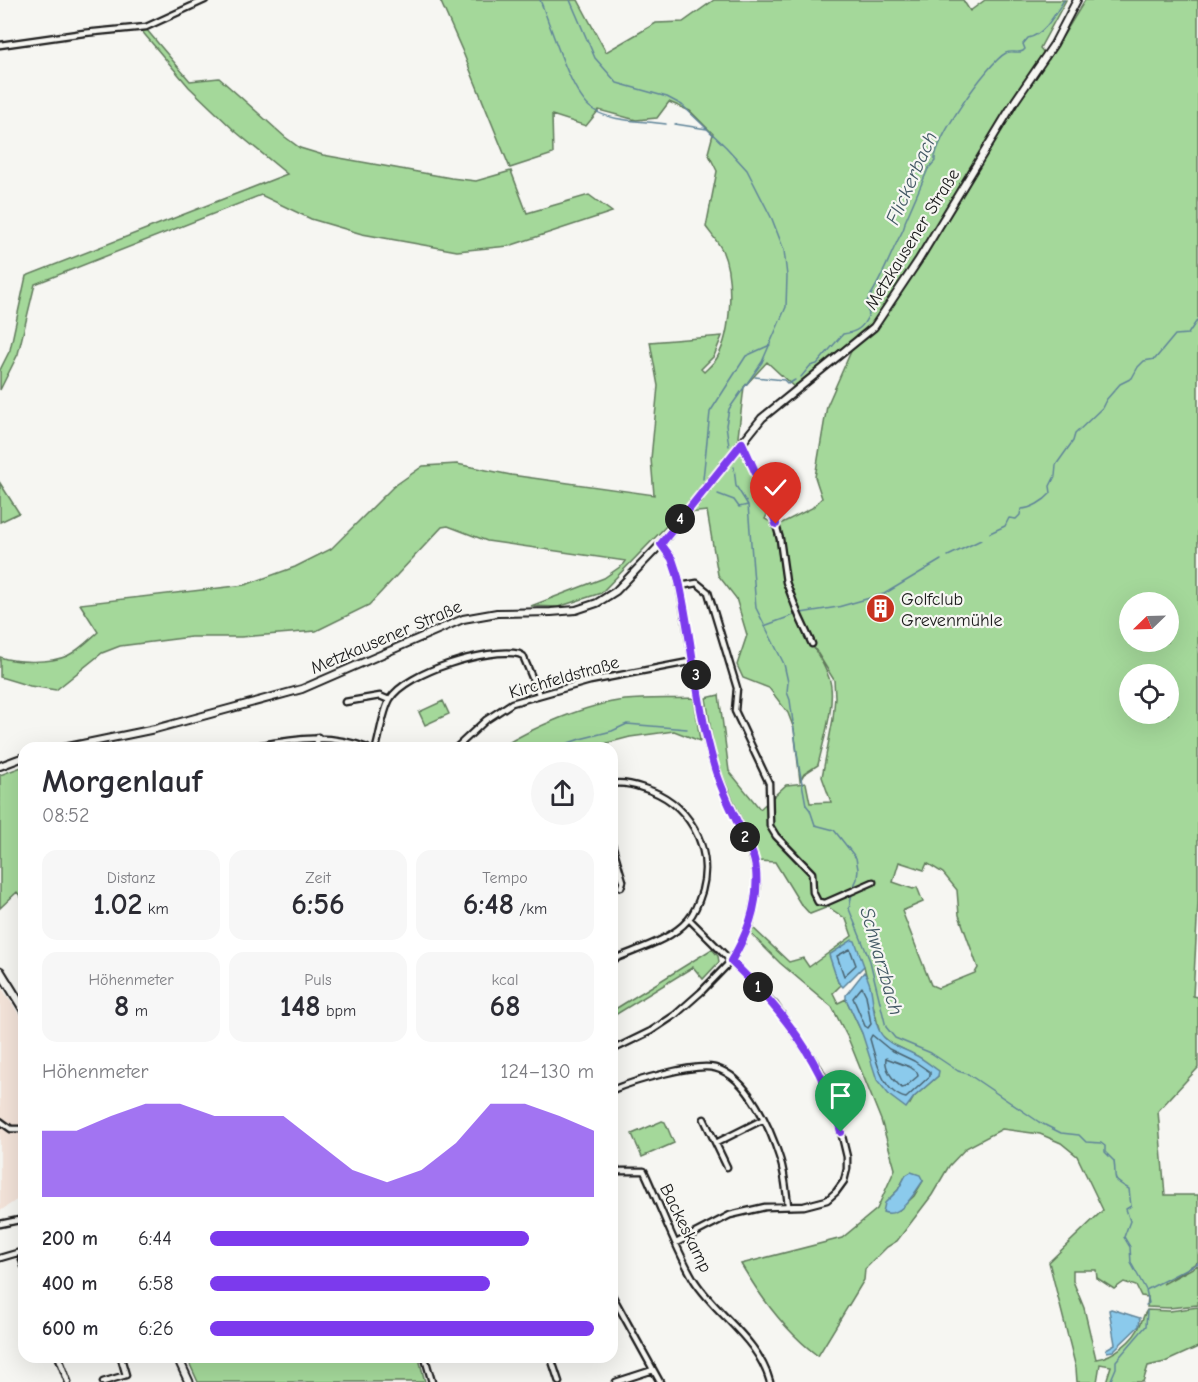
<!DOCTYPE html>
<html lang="de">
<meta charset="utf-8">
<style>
body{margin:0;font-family:"Comic Neue",sans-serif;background:#f7f7f7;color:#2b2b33;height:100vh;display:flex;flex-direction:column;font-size:22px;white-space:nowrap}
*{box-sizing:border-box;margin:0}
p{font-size:20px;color:#7c7c81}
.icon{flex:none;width:33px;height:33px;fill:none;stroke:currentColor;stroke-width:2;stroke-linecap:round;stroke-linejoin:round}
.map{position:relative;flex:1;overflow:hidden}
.panel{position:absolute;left:18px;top:742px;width:600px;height:621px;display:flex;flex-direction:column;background:#fff;border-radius:18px;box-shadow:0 6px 24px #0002}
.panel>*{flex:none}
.needle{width:39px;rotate:247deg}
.controls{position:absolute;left:1119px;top:592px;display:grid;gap:12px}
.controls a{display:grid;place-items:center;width:60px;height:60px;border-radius:50%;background:#fff;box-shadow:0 6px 24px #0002;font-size:30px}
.pin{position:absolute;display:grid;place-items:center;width:51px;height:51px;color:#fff;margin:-62px -26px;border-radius:50% 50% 50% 0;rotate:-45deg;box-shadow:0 0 6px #0007}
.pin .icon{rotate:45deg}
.km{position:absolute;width:30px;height:30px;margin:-15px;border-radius:50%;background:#222;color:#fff;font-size:16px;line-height:30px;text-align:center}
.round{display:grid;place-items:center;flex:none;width:63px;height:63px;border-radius:32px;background:#f7f7f7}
.overview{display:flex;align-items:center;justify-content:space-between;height:102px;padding:0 24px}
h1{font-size:33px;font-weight:700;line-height:45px}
.figures{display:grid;grid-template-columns:repeat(3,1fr);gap:9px;height:102px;padding:6px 24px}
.figures div{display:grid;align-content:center;border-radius:15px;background:#f7f7f7;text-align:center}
.figures b{font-size:30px;font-weight:700}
.figures small{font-size:16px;font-weight:400}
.figures p{font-size:16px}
.chart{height:168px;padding:12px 24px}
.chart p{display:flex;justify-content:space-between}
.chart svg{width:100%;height:108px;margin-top:6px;fill:#7c3aed;opacity:.7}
ul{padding:0 24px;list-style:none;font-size:20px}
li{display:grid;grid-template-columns:96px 72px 1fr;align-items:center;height:45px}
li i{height:15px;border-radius:8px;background:#7c3aed}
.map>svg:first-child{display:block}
.built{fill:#f3e3d9}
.green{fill:#a4d89a;stroke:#607a5b;stroke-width:1.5;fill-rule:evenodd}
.water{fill:#8bcaec;stroke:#5f8499;stroke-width:1.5}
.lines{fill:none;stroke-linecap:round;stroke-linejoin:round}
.shore{stroke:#48626f;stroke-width:1.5}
.stream{stroke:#5f8499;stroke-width:1.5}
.street-casing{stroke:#1c1c1c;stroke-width:9}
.secondary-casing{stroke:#1c1c1c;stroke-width:10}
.primary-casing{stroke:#1c1c1c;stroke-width:11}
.street{stroke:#f6f6f2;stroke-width:4.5}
.secondary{stroke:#f6f6f2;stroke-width:6}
.primary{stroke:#f6f6f2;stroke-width:7}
.route-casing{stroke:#fff;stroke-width:12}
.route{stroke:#7c3aed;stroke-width:8}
.labels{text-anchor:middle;stroke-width:4.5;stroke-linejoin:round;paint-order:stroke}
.street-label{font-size:18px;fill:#1c1c1c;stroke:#f6f6f2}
.poi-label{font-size:18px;fill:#1c1c1c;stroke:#f6f6f2;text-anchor:start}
.water-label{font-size:20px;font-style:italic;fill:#435965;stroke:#f6f6f2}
</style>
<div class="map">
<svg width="1198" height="1382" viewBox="0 0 1198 1382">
<rect width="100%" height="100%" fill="#f6f6f2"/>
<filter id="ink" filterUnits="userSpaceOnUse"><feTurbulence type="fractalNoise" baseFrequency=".0167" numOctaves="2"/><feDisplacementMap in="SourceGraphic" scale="12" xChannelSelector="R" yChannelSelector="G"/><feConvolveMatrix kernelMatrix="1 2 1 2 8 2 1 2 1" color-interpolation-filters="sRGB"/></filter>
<g filter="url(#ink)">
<!-- built -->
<path class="built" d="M0,985L24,1022V1195L0,1211Z"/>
<!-- green -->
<path class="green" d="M440,0H578L606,52L656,23L683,22L714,0H963L970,11L985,0H1066L1040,48L1049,59L1085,0H1198V902L1193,996L1198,997V1068L1158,1111L1165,1195H1198V1262L1163,1284L1198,1265V1305L1169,1308L1147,1307L1148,1297L1141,1296L1136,1286L1124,1282L1114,1289L1097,1278L1096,1270H1073V1281L1084,1308L1096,1359C1113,1357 1135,1340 1141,1323C1143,1318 1144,1314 1147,1310L1170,1311L1198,1307V1347L1165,1362L1148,1366L1143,1382H1106L1111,1366L1100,1364L1097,1382H1077L1076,1368L1049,1262L1103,1210L1077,1156L1061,1143L1040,1134L1002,1129L966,1148L949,1166L932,1195L897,1241L887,1247L865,1269L864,1280L818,1356C786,1332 761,1298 741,1264L842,1238L877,1209L895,1169L881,1120L848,1038L832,1007L780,963L750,933L753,928L789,962L803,958L809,967L852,936L846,919L828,907L810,914L800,903L775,862L759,861L716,765L706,698L719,695L729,771L760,809L786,785L806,783L810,803L831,802L822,777L833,719L835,697L834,680L807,636L795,611C803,635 821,655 829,678C837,700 823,742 818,765L804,774L800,781L794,729L788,713L769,688L743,678L737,665L747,635L736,598L718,575L707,511L678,514L601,593L558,607L531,606L604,578L624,564L626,561L487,541L448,526L442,527L369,605L316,631L241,637H191L120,646L102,653L56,690L30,686L0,677V657C16,663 51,663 67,656C78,651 89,640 98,632L80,604L245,585L295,567L331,549L393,487L423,466L457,464L511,475L654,495L651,459L658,386L650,342L722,336L714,356L701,369L704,372C708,368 714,363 717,358C732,332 734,277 722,250C718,242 711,234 706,227L717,171L708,153L713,134L690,111L669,102L657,118L636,120L599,110L586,126L552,115L553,154L510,168L462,50ZM856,340L827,406L815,477L822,498L812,508L776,526L783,583L774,524L765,519L768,513L757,478L738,437L744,387L767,362L794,387ZM1130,603H1168V642H1130ZM1130,675H1168V714H1130ZM899,862L924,870L927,863L943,873L957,890L959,915L978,968L975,973L938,988L931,985L902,911L923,902L917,887L913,889L893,882ZM831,957L864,966L880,1034L892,1044L917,1056L938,1076L914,1097L910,1104L862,1033L846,999L838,1003L833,993L841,985L838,982ZM906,1175L923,1181L914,1196L899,1210L891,1197L898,1190Z
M140,29H146L190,81L219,78L285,137L300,148L323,155L451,178L476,181L511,171L527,213L589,195L612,212L509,246L457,251L362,234L311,219L261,195L35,284L18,354L0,390V370L10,350L26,276L287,174L236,132L189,87Z
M0,483L19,513L0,522Z
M694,698L700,741L674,731L630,737L588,748H500C531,728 587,704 625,700C647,698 671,699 694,698Z
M443,701L449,714L425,725L419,712Z
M24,766V901L17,892L0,908V775Z
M712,949L718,956L719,962L703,979L693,967L612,1017V1011Z
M662,1121L665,1122L674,1143L642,1157L632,1134Z
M187,1358H419L425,1382H198Z"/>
<!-- water -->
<path class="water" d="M852,940L855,941L864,966L843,987L838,982L829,955Z
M864,972C876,989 870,1014 880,1032C887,1045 903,1048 915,1055C924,1059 931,1066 939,1071L938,1076L914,1097L906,1108L890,1096L877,1080L862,1033L846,999V995Z
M911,1172L920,1175L923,1181C914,1193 901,1219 883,1212L885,1203L898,1190L906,1175Z
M1111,1309L1140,1318L1139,1326L1113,1351L1107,1352L1106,1349L1115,1344L1109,1310Z"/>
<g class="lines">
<!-- shore -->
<path class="shore" d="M850,949L856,965L844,976L837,956Z
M862,987L866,995L871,1024L868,1028L865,1026L853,998Z
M872,1035L889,1049L914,1061L930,1072V1076L906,1098C882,1093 876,1059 870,1039Z
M886,1058L910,1067L917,1072L918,1076L905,1087L902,1088C893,1080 884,1070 886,1058Z"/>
<!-- stream -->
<path class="stream" d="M540,0C551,26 571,95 592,109C613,123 643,120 666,124
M570,0L595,58L617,83L667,97L682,105L726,147L747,170L772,219L784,250L787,276L786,307L762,362L729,409L726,425L729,446
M675,124L707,129
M755,377L784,380L788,384L795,380
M801,377L810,366L817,364L843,334C857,332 863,328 869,314L865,304C879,285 886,265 896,244C899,236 905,230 905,222L928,169L935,161C932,143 988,62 1006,53C1012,50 1017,54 1023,51L1025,49L1023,44L1028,38C1045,34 1055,14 1064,0
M734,467L736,486L748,505L756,608L784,664L788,682L787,692L790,700L799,767L806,805L810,810L815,825L834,830L856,858L858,869L857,879L853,888
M703,479L710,412L746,356L770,345
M718,494L734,500L739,507L748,505
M990,533L1005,526L1009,518L1016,519L1020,515L1021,509C1031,509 1044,501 1051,493L1050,486L1055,476L1056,465L1073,441L1075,434L1102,408L1106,400L1120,384L1132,378L1138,367L1144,361L1155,359L1175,335L1188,334L1198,319
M948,556L981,540
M801,613L838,607L884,594L941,560
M764,626L794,615
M554,748L580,739L612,731L627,724L687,729
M852,893L849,909L870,961L886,1027L895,1038L931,1053L958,1071L968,1074L1039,1122L1061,1133L1079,1135L1086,1142L1101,1143L1105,1146V1152L1114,1161C1117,1181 1110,1178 1129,1189L1131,1206L1126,1209L1130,1221L1124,1237L1130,1247L1131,1263L1146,1290L1198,1263
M1146,1290L1149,1303L1146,1305
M1110,1382L1116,1368V1361L1146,1326L1147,1311"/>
<defs>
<path id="street" d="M0,45L84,33L146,27L205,0
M742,443L770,504L780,539L786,582L799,616L812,644
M680,586L697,583L708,592L737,688L735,711L769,783L770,826L776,836L812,873L813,892L818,902L825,903L873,882
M345,702L380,696L389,700
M244,748C286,741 326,731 367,748
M316,748L318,737
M376,748C380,734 383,711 390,699C406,672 489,647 519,654L523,656L539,694
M456,748L486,720L512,703L590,681L694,661
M612,784C622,782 634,785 643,788C688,801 714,847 702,891C699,901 695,912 688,920C670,941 637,949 612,960
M612,844L623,881L621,887
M612,1050L651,1031L675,1015L701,992L731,961L742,942L750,923L757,888L756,868L751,851L715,769L706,737L678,577L672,559L661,544
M612,1090C634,1081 693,1063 715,1068C748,1076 771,1130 780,1159C785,1174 786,1190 788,1205
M704,1119L727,1167
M0,1121L11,1129H24
M716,1143L764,1119
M612,1171H644C661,1207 674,1246 694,1280C717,1316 758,1338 770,1382
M0,1224L24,1219
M676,1243L730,1215L765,1207L804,1206L827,1200L836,1192L844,1181L847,1169V1157L837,1115L828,1087L819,1069L775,1005L689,919
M20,1252L24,1266
M0,1258L24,1251
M612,1295L660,1382
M59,1358L68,1382
M425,1358L432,1382
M551,1358L559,1382
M103,1382L126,1375L121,1358
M616,1382L653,1370"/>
<path id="secondary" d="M63,748L155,729L302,689L463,619L497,613L551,612L576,610L597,603L616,591L661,544L762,418L874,327L918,261L1015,101L1054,44L1077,0
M0,766L24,757"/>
<path id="primary" d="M0,971L24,1010
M178,1358L189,1382"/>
</defs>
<!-- street casing -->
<use href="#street" class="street-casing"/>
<!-- secondary casing -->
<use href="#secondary" class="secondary-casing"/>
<!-- primary casing -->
<use href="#primary" class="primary-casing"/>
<!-- street -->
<use href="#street" class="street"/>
<!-- secondary -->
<use href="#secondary" class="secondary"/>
<!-- primary -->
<use href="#primary" class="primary"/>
</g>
</g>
<g class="lines" filter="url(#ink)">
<defs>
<path id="route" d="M776,524L770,504L742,443L661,544L672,559L678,577C692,639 696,704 714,765C720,787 731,808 740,828C747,841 755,855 756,870C759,903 748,934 731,961C782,1010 824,1062 841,1132"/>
</defs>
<!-- route casing -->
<use href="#route" class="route-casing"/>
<!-- route -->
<use href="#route" class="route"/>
</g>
<!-- icons -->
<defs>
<symbol id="building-disc" viewBox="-11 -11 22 22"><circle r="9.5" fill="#c8321e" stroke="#f6f6f2"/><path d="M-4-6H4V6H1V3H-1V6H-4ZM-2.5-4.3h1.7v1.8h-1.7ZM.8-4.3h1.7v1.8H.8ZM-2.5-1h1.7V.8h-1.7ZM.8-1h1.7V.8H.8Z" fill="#fff"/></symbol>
</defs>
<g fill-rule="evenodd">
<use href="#building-disc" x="864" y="592" width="33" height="33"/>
</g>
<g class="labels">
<!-- street labels -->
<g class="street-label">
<text transform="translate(912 239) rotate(-58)" y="6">Metzkausener Straße</text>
<text transform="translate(386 637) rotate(-23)" y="6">Metzkausener Straße</text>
<text transform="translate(564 677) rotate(-16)" y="6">Kirchfeldstraße</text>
<text transform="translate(686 1228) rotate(64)" y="6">Backeskamp</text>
</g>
<!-- poi labels -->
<g class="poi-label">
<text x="901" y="605">Golfclub<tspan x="901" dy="21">Grevenmühle</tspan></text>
</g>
<!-- water labels -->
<g class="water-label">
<text transform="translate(911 178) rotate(-66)" y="7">Flickerbach</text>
<text transform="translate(882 961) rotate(74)" y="7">Schwarzbach</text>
</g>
</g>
</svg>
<div class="controls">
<a><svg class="needle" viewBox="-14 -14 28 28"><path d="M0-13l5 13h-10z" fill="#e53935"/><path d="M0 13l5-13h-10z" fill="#7c7c81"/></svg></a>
<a><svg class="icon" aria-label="locate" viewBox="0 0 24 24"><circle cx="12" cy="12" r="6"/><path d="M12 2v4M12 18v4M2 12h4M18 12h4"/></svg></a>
</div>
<div class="pin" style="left:841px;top:1132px;background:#1e9e55"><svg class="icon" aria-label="arrive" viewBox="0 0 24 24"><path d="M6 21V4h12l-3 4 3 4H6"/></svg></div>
<div class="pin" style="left:776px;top:524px;background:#d93025"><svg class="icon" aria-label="check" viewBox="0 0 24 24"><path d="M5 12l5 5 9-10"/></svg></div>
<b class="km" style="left:758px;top:987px">1</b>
<b class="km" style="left:745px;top:837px">2</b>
<b class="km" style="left:696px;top:675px">3</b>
<b class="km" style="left:680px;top:519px">4</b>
<section class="panel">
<div class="overview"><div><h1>Morgenlauf</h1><p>08:52</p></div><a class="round"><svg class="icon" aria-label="share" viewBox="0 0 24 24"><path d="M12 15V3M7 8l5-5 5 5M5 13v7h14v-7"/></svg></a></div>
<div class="figures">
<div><p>Distanz</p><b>1.02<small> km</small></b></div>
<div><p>Zeit</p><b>6:56</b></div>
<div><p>Tempo</p><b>6:48<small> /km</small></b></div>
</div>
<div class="figures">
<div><p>Höhenmeter</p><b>8<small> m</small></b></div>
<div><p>Puls</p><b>148<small> bpm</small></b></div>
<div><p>kcal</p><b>68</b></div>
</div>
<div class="chart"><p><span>Höhenmeter</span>124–130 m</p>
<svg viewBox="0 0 160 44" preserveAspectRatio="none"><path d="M0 44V17L10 17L20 11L30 6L40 6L50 11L60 11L70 11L80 22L90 33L100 38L110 33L120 22L130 6L140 6L150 11L160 17V44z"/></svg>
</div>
<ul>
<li><b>200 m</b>6:44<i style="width:83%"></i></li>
<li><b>400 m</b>6:58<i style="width:73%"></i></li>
<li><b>600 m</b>6:26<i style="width:100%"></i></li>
</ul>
</section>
</div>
